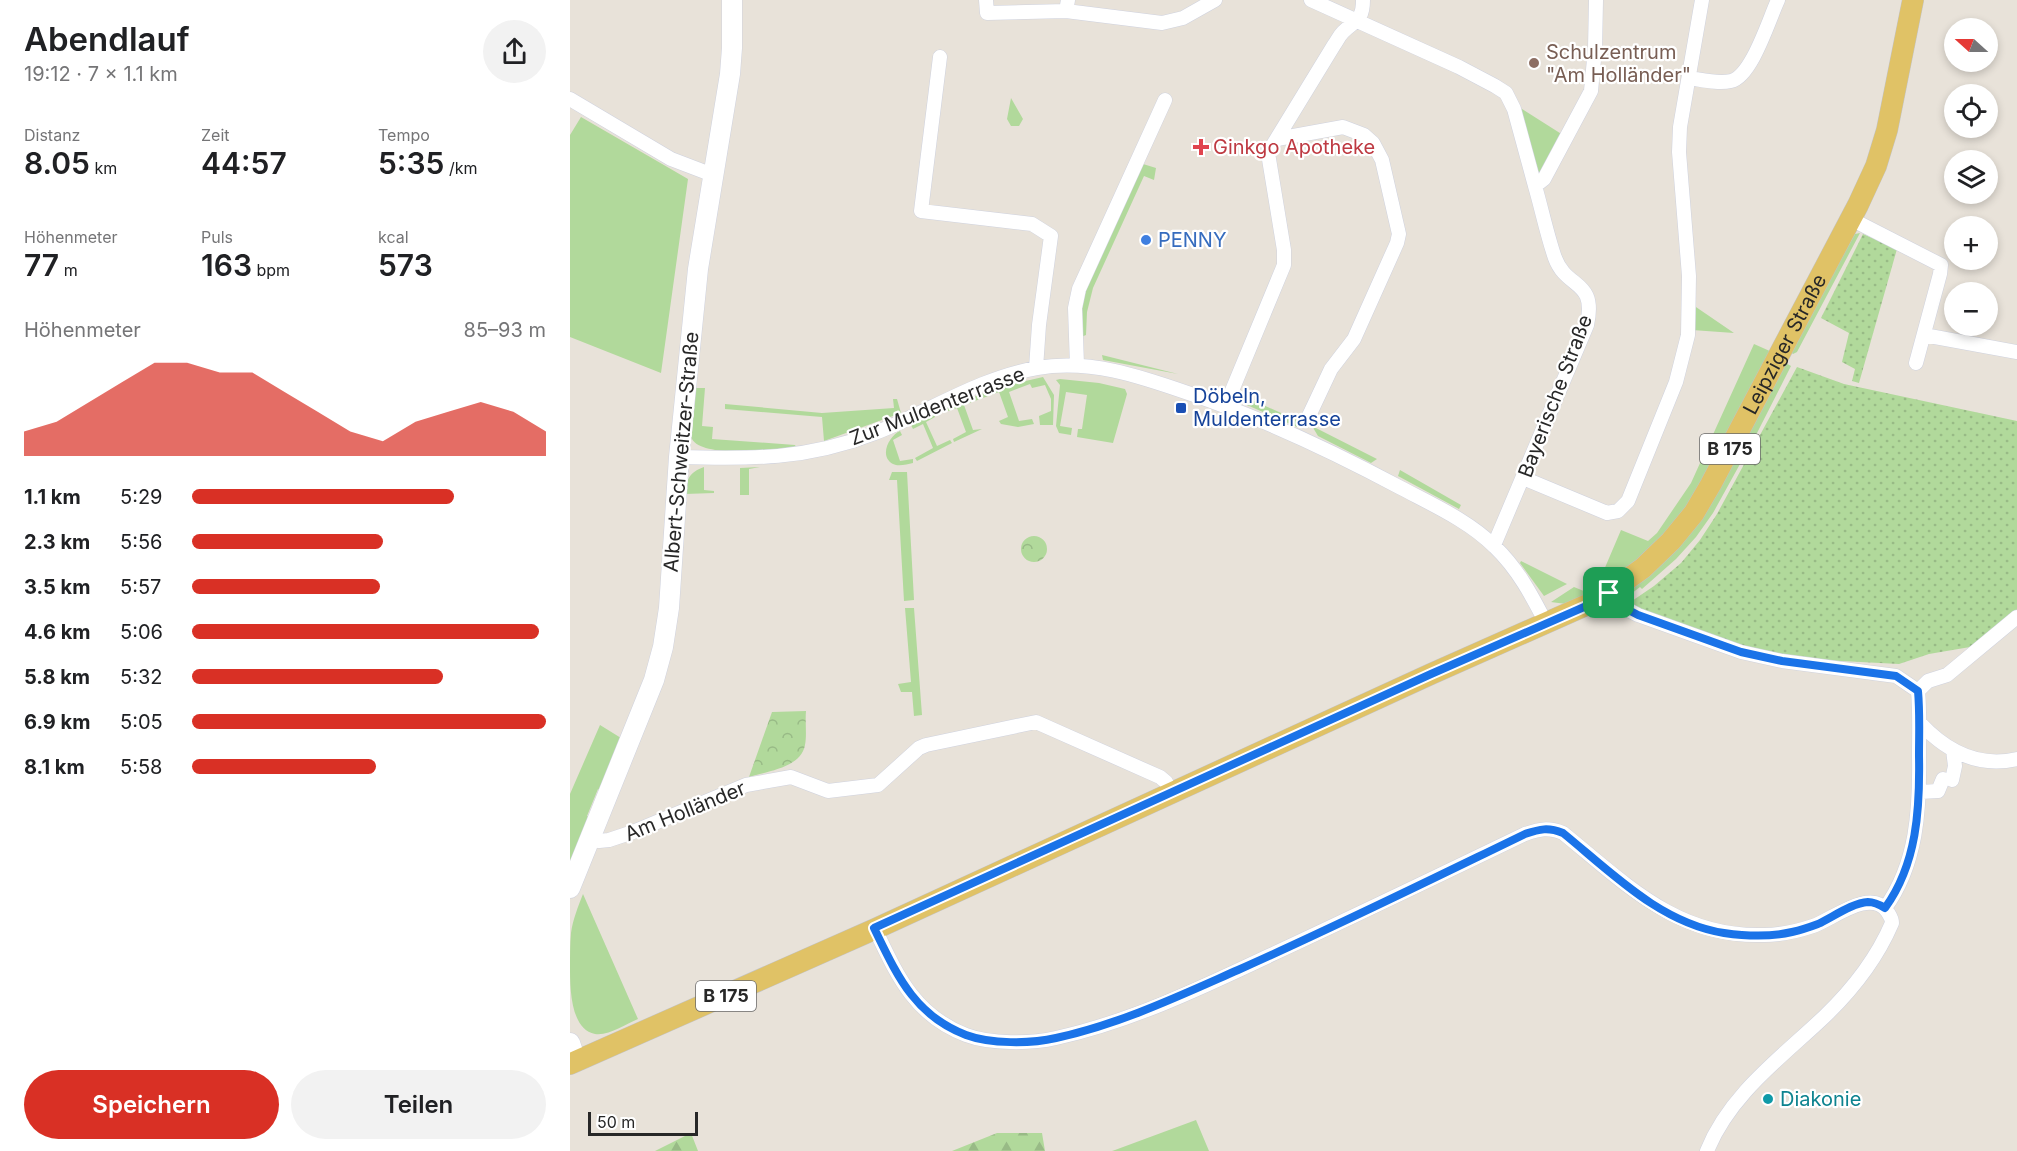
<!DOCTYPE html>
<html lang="de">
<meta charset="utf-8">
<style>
body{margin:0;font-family:Inter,sans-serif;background:#f2f2f2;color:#202124;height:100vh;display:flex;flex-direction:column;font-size:22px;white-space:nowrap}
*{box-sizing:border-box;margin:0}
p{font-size:20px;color:#757577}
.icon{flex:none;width:33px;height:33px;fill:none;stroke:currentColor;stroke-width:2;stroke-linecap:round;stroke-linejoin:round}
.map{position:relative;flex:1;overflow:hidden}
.panel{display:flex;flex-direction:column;background:#fff;width:570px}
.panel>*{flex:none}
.needle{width:39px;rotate:291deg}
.tools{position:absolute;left:1374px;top:18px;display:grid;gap:12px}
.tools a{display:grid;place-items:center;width:54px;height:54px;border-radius:50%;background:#fff;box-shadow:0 3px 9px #0003;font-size:30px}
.scale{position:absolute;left:18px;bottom:15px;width:110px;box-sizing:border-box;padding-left:6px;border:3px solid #272727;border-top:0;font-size:16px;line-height:21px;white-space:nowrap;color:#272727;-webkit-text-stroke:4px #fff;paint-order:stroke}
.pin{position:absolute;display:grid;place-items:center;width:51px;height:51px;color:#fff;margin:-26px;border-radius:12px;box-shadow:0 3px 9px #0006}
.round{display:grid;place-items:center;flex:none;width:63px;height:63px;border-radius:32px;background:#f2f2f2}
.head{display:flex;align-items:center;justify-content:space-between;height:102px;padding:0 24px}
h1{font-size:33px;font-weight:600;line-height:45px}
.metrics{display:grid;grid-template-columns:repeat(3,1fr);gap:9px;height:102px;padding:6px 24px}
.metrics div{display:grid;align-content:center}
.metrics b{font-size:30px;font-weight:600}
.metrics small{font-size:16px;font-weight:400}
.metrics p{font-size:16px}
.chart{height:168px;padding:12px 24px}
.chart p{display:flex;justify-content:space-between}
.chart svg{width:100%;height:108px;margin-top:6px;fill:#d93025;opacity:.7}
.action{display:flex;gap:12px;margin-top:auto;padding:12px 24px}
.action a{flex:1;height:69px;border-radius:36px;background:#d93025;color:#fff;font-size:24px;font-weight:600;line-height:69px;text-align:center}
.action a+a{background:#f2f2f2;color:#202124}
ul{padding:0 24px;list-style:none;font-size:20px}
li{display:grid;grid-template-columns:96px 72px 1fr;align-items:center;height:45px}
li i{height:15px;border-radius:8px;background:#d93025}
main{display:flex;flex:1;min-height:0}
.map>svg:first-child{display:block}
.grass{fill:#b1d99b}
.forest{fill:url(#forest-firs)}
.park{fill:url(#park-crowns)}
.garden{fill:url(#garden-dots)}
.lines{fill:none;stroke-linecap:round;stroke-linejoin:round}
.street-casing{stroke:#cfd2de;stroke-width:15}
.secondary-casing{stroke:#cfd2de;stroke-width:21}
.primary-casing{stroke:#c3c3c3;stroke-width:22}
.street{stroke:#fff;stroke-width:14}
.secondary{stroke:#fff;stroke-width:20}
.primary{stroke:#e0c266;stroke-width:21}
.route-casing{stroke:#fff;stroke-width:12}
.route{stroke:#1a73e8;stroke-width:8}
.education-dot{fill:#8d6e63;stroke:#fff;stroke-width:2}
.health-dot{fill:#e0444e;stroke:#fff;stroke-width:2}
.shop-dot{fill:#3f7fe0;stroke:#fff;stroke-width:2}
.transit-dot{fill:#1a4fb4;stroke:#fff;stroke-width:2}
.culture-dot{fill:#0f9aa8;stroke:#fff;stroke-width:2}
.labels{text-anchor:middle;stroke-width:4.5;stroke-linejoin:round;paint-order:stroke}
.shield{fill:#fff;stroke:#686868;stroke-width:1.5}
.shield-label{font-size:18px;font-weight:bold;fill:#272727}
.education-label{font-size:20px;fill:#785e54;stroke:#fff;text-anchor:start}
.health-label{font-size:20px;fill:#be3a42;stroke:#fff;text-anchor:start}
.shop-label{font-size:20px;fill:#366cbe;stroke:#fff;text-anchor:start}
.street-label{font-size:20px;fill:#272727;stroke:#fff}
.transit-label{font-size:20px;fill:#164399;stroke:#fff;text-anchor:start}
.culture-label{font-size:20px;fill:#0d838f;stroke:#fff;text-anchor:start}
</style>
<main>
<section class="panel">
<div class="head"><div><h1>Abendlauf</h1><p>19:12 · 7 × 1.1 km</p></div><a class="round"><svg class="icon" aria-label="share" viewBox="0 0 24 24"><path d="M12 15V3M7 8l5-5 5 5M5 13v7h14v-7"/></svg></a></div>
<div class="metrics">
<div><p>Distanz</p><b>8.05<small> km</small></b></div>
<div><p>Zeit</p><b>44:57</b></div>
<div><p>Tempo</p><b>5:35<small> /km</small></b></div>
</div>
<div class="metrics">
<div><p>Höhenmeter</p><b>77<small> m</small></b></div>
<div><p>Puls</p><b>163<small> bpm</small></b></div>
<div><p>kcal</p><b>573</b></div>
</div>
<div class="chart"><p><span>Höhenmeter</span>85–93 m</p>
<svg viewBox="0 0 160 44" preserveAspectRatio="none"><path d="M0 44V34L10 30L20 22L30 14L40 6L50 6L60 10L70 10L80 18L90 26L100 34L110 38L120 30L130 26L140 22L150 26L160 34V44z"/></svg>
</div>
<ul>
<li><b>1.1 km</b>5:29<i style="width:74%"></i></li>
<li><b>2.3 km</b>5:56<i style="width:54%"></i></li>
<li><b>3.5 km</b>5:57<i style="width:53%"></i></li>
<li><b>4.6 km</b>5:06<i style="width:98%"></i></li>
<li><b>5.8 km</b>5:32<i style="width:71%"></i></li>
<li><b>6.9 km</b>5:05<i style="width:100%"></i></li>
<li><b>8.1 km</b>5:58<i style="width:52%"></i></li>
</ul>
<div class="action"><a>Speichern</a><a>Teilen</a></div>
</section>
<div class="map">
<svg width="1447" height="1151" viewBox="0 0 1447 1151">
<defs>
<pattern id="forest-firs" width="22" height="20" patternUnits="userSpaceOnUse" patternTransform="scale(1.5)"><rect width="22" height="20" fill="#b1d99b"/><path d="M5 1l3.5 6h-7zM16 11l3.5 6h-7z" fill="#98ba86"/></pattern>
<pattern id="park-crowns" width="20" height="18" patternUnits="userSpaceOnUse" patternTransform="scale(1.5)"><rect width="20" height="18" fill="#b1d99b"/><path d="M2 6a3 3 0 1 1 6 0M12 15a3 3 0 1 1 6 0" fill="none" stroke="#98ba86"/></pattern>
<pattern id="garden-dots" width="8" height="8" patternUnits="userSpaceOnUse" patternTransform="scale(1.5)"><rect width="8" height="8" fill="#b1d99b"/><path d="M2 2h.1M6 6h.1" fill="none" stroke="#98ba86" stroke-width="1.8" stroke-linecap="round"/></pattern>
</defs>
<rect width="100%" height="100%" fill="#e8e2d9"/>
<!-- grass -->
<path class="grass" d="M441,98L453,119L449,126H441L437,119Z
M952,109L993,135L972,174H967L950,111Z
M11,117L118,179L91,373L0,337V135Z
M573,164L586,168L584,180L574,176L523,288L517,312L516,335L511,337L510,306L515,287Z
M1290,233L1227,352L1223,354L1220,351L1285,234Z
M1123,305L1164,333L1122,330Z
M1184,344L1202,352L1136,479L1103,528L1033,589L1028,584L1051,530L1078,541L1087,533L1121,483Z
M532,355L608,374L533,360Z
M1214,362L1221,366L1186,435L1143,513L1126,537L1106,559L1072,589L1070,587L1057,597L1054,593L1079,573Z
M473,377L484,395L483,425H470L469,416L481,411V399L475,385L462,388L460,384L439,392L449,421L462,419L464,424L448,427L431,424L429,421L438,417L429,392L394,405L403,430L412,429L384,442L383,439L396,432L387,408L378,411L376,408L429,387Z
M490,379L529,383L555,389L557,394L543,443L507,437L508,429H512L517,395L496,392L490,426L502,428L501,435L489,433L486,426L490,385L486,380Z
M122,388H135L132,426L143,427L142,439L225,445L226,447C205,449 133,459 122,439C116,428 121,400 122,388Z
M673,396L729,421L727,427L677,405L673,400Z
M323,399H327L331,413L254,441L252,417L155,409V404L252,413L324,408Z
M364,413L365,417L356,422L367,446L380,440L382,443L347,461L345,458L363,448L353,424L343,429L341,425Z
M742,426L807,459L801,463L748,436Z
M330,431L332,435L323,440L330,461L343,459V463C337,464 329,467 323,464C308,456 320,435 330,431Z
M134,467V490L144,491V493L115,494C116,479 120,472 134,467Z
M190,467L179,469V495H170V468Z
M830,470L891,505L889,509L828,476Z
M322,472H337L344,600L334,601L327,480H319Z
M951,561L997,584L974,596L950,563Z
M1004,587L1021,594L996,604L981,602Z
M335,608H344L352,715L344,716L342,692H331L328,684L341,682Z
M30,725L51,738L32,791L28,789L17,816L21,818L0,866V794Z
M13,894L68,1019C56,1024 39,1036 25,1034C0,1029 0,987 0,966C0,955 0,944 1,933C3,919 8,907 13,894Z
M626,1120L639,1151H542L545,1150Z"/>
<!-- forest -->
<path class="forest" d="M121,1133L128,1151H85Z
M427,1133H472L475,1151H382Z"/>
<!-- park -->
<path class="park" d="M451 549a13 13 0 1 1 26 0a13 13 0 1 1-26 0Z
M236,711C235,722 237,735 235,745C231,768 197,771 179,777L202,712Z"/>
<!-- garden -->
<path class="garden" d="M1293,234L1327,249L1289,383L1282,381L1285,369L1272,362L1279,333L1251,318Z
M1227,367L1274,384L1447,421V610L1406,646L1359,654L1329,664L1233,659L1193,653L1086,617L1059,603L1084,586L1111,563L1130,540L1147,514Z"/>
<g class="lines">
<defs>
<path id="street" d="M416,0L417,13L496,11
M498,0L496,11L592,23L613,18L645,0
M741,0L889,67L925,86L936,93L944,109L965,186
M370,57L351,211L462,224L481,236L469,325L466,368
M1119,78C1133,80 1148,84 1161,81C1182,76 1199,19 1208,0
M0,99L101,159L143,175
M707,139L773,127L794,135L803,143L812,160L829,234L827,243L784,339L761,369L737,420
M1281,219L1371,265L1370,274L1346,363
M1354,335L1447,352
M507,365L505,308L509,289L595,100
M656,405L714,265V250L698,153L764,45C767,41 769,36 773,32C785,20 793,21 793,0
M109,457C181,459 236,460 305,433C359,412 409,378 467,368C520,359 569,376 618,393C692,418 762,451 831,488C863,505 899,521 925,547C948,569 962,596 976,623
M953,478L1037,513L1048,511L1058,501L1106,382L1118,335L1119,276L1109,152L1110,127L1132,0
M924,545L1017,325C1027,279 997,290 985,258C977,235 972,210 965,186L974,179L1021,91L1025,49L1026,0
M1039,593L1049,605L1068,615L1171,652L1212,661L1326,676L1348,691L1358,681L1377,675L1447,617
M1350,723C1376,751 1408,768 1447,759
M1382,780L1385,766L1383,750
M1350,792L1368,791L1373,779
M20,838L29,841L39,840L63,832L176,785L221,777L258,791L308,785L349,748L356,745L466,722L590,777L596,782L601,792
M1315,908C1347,864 1350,809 1349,756C1349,734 1350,713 1348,691
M305,929C327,975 344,1015 396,1035C420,1044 461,1044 486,1038C563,1021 635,986 705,953C789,914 872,874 955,834C970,829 978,827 993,833C1056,884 1107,938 1194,935C1211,935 1228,931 1243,926C1263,919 1300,888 1317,911C1320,916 1322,918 1322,923C1307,958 1282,990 1255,1016C1212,1057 1160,1094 1137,1151"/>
<path id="secondary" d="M0,888L84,680L93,647L99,608L109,457L128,269L160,74L162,48V0
M0,1043L6,1061"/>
<g id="primary">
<path id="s1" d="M0,1064L305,929L861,674L1030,599L1073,568L1101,541L1124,513L1141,484L1288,205L1306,166L1317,130L1343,0"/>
</g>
</defs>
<!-- street casing -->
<use href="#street" class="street-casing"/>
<!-- secondary casing -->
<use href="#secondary" class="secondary-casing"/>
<!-- primary casing -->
<use href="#primary" class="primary-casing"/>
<!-- street -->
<use href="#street" class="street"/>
<!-- secondary -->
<use href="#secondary" class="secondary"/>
<!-- primary -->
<use href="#primary" class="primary"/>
</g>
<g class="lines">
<defs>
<path id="route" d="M1039,593L1049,605L1068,615L1171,652L1212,661L1326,676L1348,691C1350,713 1349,734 1349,756C1350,809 1347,864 1315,908C1310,905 1305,902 1298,902C1282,903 1263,917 1248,924C1240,927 1231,930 1222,932C1201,937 1175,936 1154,933C1090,923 1041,872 993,833C978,827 970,829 955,834C860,880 765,927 668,970C609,996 550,1024 486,1038C461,1044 420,1044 396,1035C344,1015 327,975 304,928L861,674L1030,600Z"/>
</defs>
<!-- route casing -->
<use href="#route" class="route-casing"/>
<!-- route -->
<use href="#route" class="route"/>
</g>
<!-- markers -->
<circle class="education-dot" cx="964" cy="63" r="6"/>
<path class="health-dot" d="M628 138h6v6h6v6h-6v6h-6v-6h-6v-6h6z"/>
<circle class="shop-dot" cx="576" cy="240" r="6"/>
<rect class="transit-dot" x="605" y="402" width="12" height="12" rx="3"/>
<circle class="culture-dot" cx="1198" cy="1099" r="6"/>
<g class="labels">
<!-- shield labels -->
<g class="shield">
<rect x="1130" y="434" width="60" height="30" rx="4.5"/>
<rect x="126" y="981" width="60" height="30" rx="4.5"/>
</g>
<g class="shield-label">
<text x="1160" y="455">B 175</text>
<text x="156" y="1002">B 175</text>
</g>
<!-- education labels -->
<g class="education-label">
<text x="976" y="59">Schulzentrum<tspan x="976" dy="23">"Am Holländer"</tspan></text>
</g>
<!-- health labels -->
<g class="health-label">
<text x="643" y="154">Ginkgo Apotheke</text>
</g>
<!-- shop labels -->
<g class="shop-label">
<text x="588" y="247">PENNY</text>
</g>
<!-- street labels -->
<g class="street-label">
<text dy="7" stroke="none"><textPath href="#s1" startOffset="1450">Leipziger Straße</textPath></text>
<text transform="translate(985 396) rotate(-69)" y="7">Bayerische Straße</text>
<text transform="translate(367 406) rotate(-21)" y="7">Zur Muldenterrasse</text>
<text transform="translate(111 452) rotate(-85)" y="7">Albert-Schweitzer-Straße</text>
<text transform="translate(115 811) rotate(-22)" y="7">Am Holländer</text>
</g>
<!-- transit labels -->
<g class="transit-label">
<text x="623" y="403">Döbeln,<tspan x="623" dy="23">Muldenterrasse</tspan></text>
</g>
<!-- culture labels -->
<g class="culture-label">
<text x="1210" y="1106">Diakonie</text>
</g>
</g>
</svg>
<div class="tools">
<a><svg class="needle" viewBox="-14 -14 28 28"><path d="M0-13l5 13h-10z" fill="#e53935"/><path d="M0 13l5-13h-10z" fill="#757577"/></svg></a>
<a><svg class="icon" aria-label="locate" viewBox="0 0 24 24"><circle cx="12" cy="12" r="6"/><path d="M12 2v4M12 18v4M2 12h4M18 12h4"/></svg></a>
<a><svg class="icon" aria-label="layers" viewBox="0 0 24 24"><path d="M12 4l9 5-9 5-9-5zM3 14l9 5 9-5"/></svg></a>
<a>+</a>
<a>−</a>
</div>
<div class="scale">50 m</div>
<div class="pin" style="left:1039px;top:593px;background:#1e9e55"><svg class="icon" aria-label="arrive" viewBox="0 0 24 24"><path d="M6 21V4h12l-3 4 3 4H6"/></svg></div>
</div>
</main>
